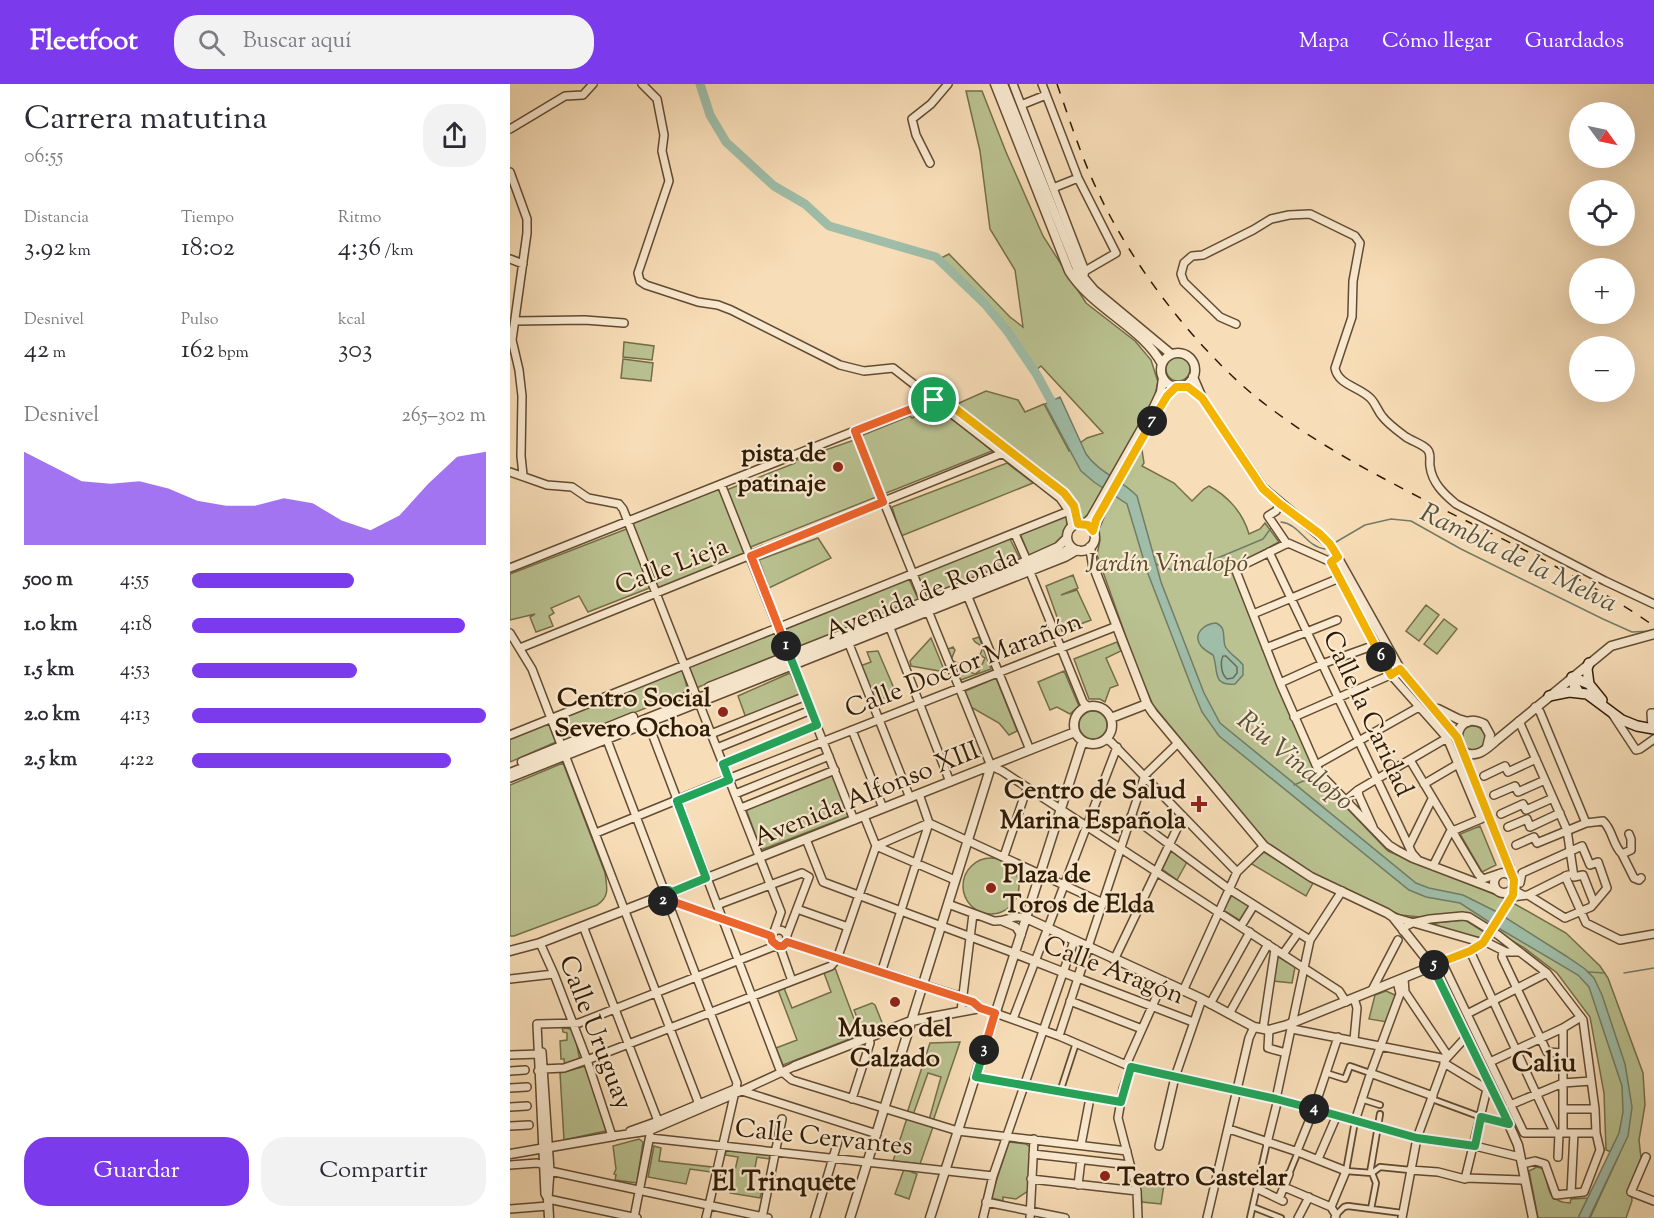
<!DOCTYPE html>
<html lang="es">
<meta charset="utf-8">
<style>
body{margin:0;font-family:"Sorts Mill Goudy",serif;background:#f2f2f3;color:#2b2b33;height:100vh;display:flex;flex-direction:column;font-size:22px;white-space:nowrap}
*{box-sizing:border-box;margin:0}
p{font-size:20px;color:#7c7c81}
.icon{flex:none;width:33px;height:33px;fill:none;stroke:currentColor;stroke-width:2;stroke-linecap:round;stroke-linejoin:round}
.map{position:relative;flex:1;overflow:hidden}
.side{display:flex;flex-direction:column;background:#fff;width:510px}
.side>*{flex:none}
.needle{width:39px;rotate:123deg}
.controls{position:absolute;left:1059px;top:18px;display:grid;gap:12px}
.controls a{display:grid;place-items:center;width:66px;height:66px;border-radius:50%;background:#fff;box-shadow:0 6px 24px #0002;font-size:30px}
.pin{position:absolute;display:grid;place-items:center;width:51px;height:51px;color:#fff;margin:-26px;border:3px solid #fff;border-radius:50%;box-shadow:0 2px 6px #0007}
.km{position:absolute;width:30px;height:30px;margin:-15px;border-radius:50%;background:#222;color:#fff;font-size:16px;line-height:30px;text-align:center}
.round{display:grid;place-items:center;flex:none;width:63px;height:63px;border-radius:24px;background:#f2f2f3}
.summary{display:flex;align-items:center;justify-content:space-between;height:102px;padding:0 24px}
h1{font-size:33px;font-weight:600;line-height:45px}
.metrics{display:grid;grid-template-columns:repeat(3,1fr);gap:9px;height:102px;padding:6px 24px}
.metrics div{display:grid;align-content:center}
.metrics b{font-size:26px;font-weight:600}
.metrics small{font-size:16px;font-weight:400}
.metrics p{font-size:16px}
.chart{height:168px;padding:12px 24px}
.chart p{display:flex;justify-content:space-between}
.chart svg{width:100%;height:108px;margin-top:6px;fill:#7c3aed;opacity:.7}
.primary-button{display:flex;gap:12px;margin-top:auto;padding:12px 24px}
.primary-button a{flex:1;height:69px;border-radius:24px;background:#7c3aed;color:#fff;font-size:24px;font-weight:600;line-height:69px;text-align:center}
.primary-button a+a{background:#f2f2f3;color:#2b2b33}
ul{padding:0 24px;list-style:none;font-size:20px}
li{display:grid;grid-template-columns:96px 72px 1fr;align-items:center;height:45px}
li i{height:15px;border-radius:8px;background:#7c3aed}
header{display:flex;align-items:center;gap:36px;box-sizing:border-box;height:84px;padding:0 30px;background:#7c3aed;color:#fff}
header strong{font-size:28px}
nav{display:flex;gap:33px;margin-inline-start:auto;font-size:21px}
.search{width:420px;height:54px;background:#f2f2f3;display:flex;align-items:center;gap:15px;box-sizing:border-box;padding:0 21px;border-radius:24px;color:#7c7c81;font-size:22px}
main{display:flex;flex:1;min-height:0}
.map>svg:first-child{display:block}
.green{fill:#bac291;stroke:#756e4a;stroke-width:1.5}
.water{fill:#9fbda8;stroke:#737c66;stroke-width:1.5}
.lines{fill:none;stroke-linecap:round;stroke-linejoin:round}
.shore{stroke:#686c56;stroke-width:1.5}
.stream{stroke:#737c66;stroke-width:1.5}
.river{stroke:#9fbda8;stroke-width:9}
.pedestrian-casing{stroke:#624b31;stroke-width:8}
.minor-casing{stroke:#624b31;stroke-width:10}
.tertiary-casing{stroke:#624b31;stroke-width:11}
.secondary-casing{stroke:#301a04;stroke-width:12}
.pedestrian{stroke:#faead1;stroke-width:4.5}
.minor{stroke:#faead1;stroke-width:7}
.tertiary{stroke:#faead1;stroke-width:8}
.secondary{stroke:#faead1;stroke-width:9}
.rail{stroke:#301a04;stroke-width:1.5;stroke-dasharray:10 10;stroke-linecap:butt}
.tertiary-bridge-casing{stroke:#624b31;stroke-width:11;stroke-linecap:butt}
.tertiary-bridge{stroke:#faead1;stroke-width:8}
.split-1-casing{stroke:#fff;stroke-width:12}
.split-2-casing{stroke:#fff;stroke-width:12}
.split-3-casing{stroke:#fff;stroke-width:12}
.split-4-casing{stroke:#fff;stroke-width:12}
.split-5-casing{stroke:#fff;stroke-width:12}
.split-6-casing{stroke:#fff;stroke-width:12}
.split-7-casing{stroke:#fff;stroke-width:12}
.split-8-casing{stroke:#fff;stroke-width:12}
.split-1{stroke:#f0652b;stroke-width:8}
.split-2{stroke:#22a559;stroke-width:8}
.split-3{stroke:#f0652b;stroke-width:8}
.split-4{stroke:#22a559;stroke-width:8}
.split-5{stroke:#22a559;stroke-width:8}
.split-6{stroke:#f5b400;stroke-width:8}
.split-7{stroke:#f5b400;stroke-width:8}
.split-8{stroke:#f5b400;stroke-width:8}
.poi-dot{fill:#8f2418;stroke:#faead1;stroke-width:2}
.labels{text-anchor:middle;stroke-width:4.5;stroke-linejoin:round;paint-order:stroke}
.poi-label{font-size:26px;font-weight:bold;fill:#301a04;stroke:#faead1;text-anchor:end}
.park-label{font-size:26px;font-style:italic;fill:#594c2e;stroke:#faead1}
.street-label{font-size:26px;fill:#301a04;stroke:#faead1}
.water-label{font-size:27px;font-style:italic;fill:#57533d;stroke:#faead1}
.neighbourhood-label{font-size:27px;font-weight:bold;fill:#301a04;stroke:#faead1}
</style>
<header>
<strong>Fleetfoot</strong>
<div class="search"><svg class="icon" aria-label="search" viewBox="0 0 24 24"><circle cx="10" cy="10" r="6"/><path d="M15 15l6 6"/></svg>Buscar aquí</div>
<nav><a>Mapa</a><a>Cómo llegar</a><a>Guardados</a></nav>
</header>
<main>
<section class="side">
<div class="summary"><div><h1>Carrera matutina</h1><p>06:55</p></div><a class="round"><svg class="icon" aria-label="share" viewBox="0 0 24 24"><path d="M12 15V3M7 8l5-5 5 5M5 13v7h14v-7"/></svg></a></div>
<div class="metrics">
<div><p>Distancia</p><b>3.92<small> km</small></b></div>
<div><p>Tiempo</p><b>18:02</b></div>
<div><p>Ritmo</p><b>4:36<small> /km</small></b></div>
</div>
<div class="metrics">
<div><p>Desnivel</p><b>42<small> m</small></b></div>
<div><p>Pulso</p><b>162<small> bpm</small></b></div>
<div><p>kcal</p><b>303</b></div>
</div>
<div class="chart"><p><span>Desnivel</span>265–302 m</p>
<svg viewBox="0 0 160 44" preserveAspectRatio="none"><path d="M0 44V6L10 12L20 18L30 19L40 18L50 21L60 26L70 28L80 28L90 25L100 27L110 34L120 38L130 32L140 19L150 8L160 6V44z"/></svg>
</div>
<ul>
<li><b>500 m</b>4:55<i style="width:55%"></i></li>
<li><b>1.0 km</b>4:18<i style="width:93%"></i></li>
<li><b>1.5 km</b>4:53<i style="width:56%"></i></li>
<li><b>2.0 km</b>4:13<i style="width:100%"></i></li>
<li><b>2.5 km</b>4:22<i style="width:88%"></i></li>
</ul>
<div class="primary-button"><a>Guardar</a><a>Compartir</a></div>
</section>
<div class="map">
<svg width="1144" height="1134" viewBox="0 0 1144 1134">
<rect width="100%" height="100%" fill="#f8deb8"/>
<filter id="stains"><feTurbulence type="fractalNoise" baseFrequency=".00333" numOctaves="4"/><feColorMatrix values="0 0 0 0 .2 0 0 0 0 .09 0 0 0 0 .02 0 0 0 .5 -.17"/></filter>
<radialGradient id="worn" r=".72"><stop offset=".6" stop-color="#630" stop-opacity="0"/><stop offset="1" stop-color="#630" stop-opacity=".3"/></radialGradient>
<!-- green -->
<path class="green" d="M456,7H472L496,68L533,152L576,219L625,257L641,276L648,298L632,366L634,379L632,382L664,399L682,417L694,405L699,402C718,412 733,429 739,450L750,445L755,439L769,458L722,484L780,631L810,696L878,767L996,815L1056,849L1090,882L1098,894L1133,989L1135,1021L1129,1056L1131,1074L1121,1100L1122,1117L1116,1134H1080L1109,1071L1096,1066L1094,1009L1080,933L1047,889L1013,863L958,830L945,829L910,833L890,831L802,790L769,769L753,755L643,621L627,584L587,471L590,456L587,445L588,441L577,434L572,436L561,412L542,393L447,320L476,307L508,316L515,328L534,320L559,367L577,354L593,349L531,282L526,286L482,224L431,174L439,170L500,233L513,243L505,186L480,145L470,67Z
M114,258L144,262L142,276L113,273Z
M656 285a12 12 0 1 1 24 0a12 12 0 1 1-24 0Z
M113,275L143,279L141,297L111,294Z
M429,321L482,367L238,464L241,472L145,510L142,503L78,528L69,512L41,524L44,529L39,532L43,542L26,548L20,533L25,530L0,536V490L119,444L117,438L211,400L214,407L285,379L284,377L353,353V351L400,332L402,334L424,323L426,325Z
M497,379L523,399L391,452L382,423Z
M555,432L557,433C561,456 538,467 519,471L511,452L512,450Z
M308,454L321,474L259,504L249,476Z
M500,455L510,475L508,478L415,514L406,493L407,491Z
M563,491L568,504L551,511L567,506L581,536L552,547L536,502Z
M399,495L408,515L407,518L281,566L273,545Z
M916,521L929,531L909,557L896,547Z
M934,535L947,545L927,570L914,560Z
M265,548L274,570L186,604L179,582Z
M469,553L481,585L448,597L436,566L443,563L445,566L441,576L450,580L448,584L465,590L469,587L475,574L470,571L473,563L465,558L463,555Z
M421,554L435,588L401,582L400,577Z
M607,558L611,567L596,574L608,601L600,604L595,618L590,615H579L564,575Z
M368,567L386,609L365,618L350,582L361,578L357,568Z
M172,585L178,607L54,657L52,656L46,636Z
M554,587L569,622L560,630L547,623L540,626L528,598Z
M280,589L291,612L236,634L228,612Z
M486,594L506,644L507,647L499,651L489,639L459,622L453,608Z
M569 641a14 14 0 1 1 28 0a14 14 0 1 1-28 0Z
M38,638L46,658L0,678V653Z
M951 654a12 12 0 1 1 24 0a12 12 0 1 1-24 0Z
M53,679L95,789C97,803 100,813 87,821L4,852H0V701Z
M320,691L324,692L339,729L337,733L251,766L236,725Z
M970,742L986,781L972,788L950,750Z
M662,765L677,778L667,796L652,785Z
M754,768L803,799L796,812L740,779Z
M453 802a28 28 0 1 1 56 0a28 28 0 1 1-56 0Z
M722,811L740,822L731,837L713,826Z
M955,836L974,848L971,854L939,848L923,839Z
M767,872L785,883L782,899L763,897Z
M325,884L350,951L273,981L266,964L287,956L268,906L274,904L282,924L321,908L314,889Z
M876,907L887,912L877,938L859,935L865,911Z
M362,919L365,921L373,941L353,949L344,926Z
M52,943L64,946L70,977L55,983L54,975H51L50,957L57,956V949L53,948Z
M450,958L423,1037L419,1036L431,993L418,989L403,1031L397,1029L420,959Z
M76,982L100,1046L54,1056L50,989Z
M397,1034L423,1043L410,1080L383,1077Z
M129,1055L133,1058L127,1099L105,1096L106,1091L104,1090L106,1085L103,1062Z
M499,1058L516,1060L520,1063L518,1107L506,1115L493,1113V1117L482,1114V1110Z
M144,1062L151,1064L149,1077L202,1083L201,1088L180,1085L176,1100L138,1093Z
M217,1065L260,1071L259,1075L247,1073L241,1104L252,1106L250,1114L220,1109L228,1073L215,1071Z
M1027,1083L1034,1085C1039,1105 1037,1118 1060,1119L1061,1115L1078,1114L1068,1134H1028L1019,1087Z
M394,1085L407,1090L399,1115L385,1110Z
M626,1089L636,1091V1095L654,1100L651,1120L632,1118Z"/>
<!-- water -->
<path class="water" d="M550,313L576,370C589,389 611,395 627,412L651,498L694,609L710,639L906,799L919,804L953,811L985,827L1056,872L1075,885L1084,894L1092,911L1115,980L1122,1023L1118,1052L1079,1134H1068L1109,1049L1113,1028L1112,1002L1079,903L1068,891L990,845L950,819L916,813L899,806L709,652L692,628L682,604L637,487L617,420L584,398L571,387L535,320Z
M706,539C717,544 712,552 715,562C718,569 728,574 733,581V591L725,600C701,602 709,586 703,571C700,569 694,566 691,562C682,550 694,540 706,539Z"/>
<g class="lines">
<!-- shore -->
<path class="shore" d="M713,572H716L727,583V589L723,594L717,595C711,590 710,578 713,572Z"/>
<!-- stream -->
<path class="stream" d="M771,438C790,440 796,463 815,465
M826,458L855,441L881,435L901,437L951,465L1093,535L1122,548L1143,547
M646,480L662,486H679L753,455L761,444
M784,701L805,692
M1078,888L1095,889
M1114,889L1144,884"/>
<!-- river -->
<path class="river" d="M190,0L200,31L216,58L264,102L295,120L319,142L426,173L475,220L498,248L527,291L546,326"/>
<defs>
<path id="pedestrian" d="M816,989L835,995L840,982L860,989
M550,1008L566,959
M851,1015L870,1021
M922,1015L971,1033
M845,1037L836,1087L862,1089L870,1083L900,1086
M860,1089L870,1030
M779,1090L788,1068
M743,1123L771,1134
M861,1125L866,1099L862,1089
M826,1131L834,1123L838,1122L892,1129
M740,1134L757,1059"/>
<path id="minor" d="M132,0L147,15L154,51L152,67L159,97L128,189L130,197L136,201L188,218L208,221L221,226L330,281L354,287L383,284L550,414L559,427L562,443
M503,0L575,187L574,191
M532,0L568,94L606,169L575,187
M511,21L536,11
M0,45L55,12L73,11L83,0
M420,79L406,51L402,35L421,20L438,0
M0,88L17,135V149L2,256L9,286L12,312L11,372L13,391
M543,104L568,94
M0,175L13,180
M5,237L75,236L114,239
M726,240L710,233L674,198L671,190L674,179L682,172L693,171L743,146L761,135L779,131L800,130L845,152L850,159L843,197L842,233L825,284C828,302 852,303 862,316C866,321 868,327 872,332C878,340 888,347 896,353C902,357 912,360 917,365C922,370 919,376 920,382C922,399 934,410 946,420L1095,497L1144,520
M345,347L481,682L492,687L829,907L836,918
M0,388L37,401L62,403L78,414L109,420L113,425L271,828L264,848
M211,400L344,736
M770,420L766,427L758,432L777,460
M505,450L517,477
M759,468L902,769L908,776
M828,473L821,478L778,459L729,483L726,487L770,599L806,681L812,692L879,761L887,766L902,774L986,806
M821,478L881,591L937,654L971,735L940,748L923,782
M0,484L430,313L554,409L564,421L568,440
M520,488L573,618L577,622
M458,513L520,666
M743,530L832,493
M380,544L440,698
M0,549L22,585L187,1015L188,1018L185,1022
M339,560L400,714
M10,564L493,369
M756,564L827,536
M770,599L812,580L865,561
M1025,623L1030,628L1076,739
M1103,631L1126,666L1130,665L1144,655
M784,633L878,592L890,585
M1009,637L1057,746L1064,793L1073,791L1084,819
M138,639L270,986L282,996L448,1047L617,1067
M1142,644L1141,629H1144
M342,646L373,724
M201,650L296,612
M0,651L559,427
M596,655L601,658L727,788
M97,656L154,806
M207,664L301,626
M900,676L968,790L973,795
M213,680L307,641
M806,681L909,623
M974,692L995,682L998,688L1026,675
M0,694L556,473L568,466
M914,700L948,680
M848,706L849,712L863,743
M225,710L319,672
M984,711L1005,702L1008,708L1035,696
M835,717L848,706L937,654
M231,724L325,686
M991,730L1013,720L1016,726L1043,714
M621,732L719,805L800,856
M998,743L1017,735L1020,743L1050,729
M86,749L223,693L607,542
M296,755L313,798L504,869
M1006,761L1024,753L1027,759L1076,739L1093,737C1103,746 1102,760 1112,770L1121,766V755L1119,750
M366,762L419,739L593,819
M366,762L445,796
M899,762L922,715
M1112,770L1124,794L1129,796L1131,794
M494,772L517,704
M1055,792L1076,839L1110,856L1144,850
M970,796L988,790
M1004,806L1013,811
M1018,811L1058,791
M1002,813L1018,811L1055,834L1081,823L1097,804L1088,778L1080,781L1072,762L1012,789L1010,799
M162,815L167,819L261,852
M158,818L227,999L196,1134
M438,820L484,837C498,838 501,830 516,834
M207,821L292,789L299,793
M287,825L338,843
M883,833L973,859
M492,837L506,843L511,851
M73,842L148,1037
M731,842L744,821
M261 854a8 8 0 1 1 16 0a8 8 0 1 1-16 0Z
M893,847L896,842L902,839L920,835L952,832L959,833L988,851L1037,889L1073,936L1085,1025L1086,1049L1090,1066L1074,1108L1046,1111L1035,1080L1025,1077L1012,1080
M277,851L299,793
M974,857L996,868H1010
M277,858L452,913L463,918L470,924
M30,859L44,890L77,976L102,1052
M270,863L282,897
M578,863L635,691L668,659
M960,867L1044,1048
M993,867L992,873L1037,968L1053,969
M773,870L788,849
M604,876L673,732
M932,878L1014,1049H1086
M371,889L419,739L409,710
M0,895L44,890
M894,895L895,908L938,972
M862,906L888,856
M673,907L727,788L754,762
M560,917L632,945
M700,920L740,848
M451,927L463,830
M485,929L549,952L621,983L768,1015L907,1054L965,1062L1010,1073
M719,930L758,860
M957,930L1037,889
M503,935L607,663
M753,945L765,865
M782,945L936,975
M759,946L758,964L776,969
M549,952L568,894L683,938
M844,956L847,924L844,914
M32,968L40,1087L38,1115
M0,971L30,970
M980,978L1053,944L1071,933
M934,979L977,1005L981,1004
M616,981L653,898
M621,983L613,1005L608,1034L627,1107L628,1134
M0,987L15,986
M28,987L33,985L54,984L77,976L321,882L327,875L366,762L354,732
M860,989L923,1012
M466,993L611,1018
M0,1004L17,1003
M232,1007L367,1050
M342,1015L360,959L359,953
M766,1015L800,856L832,807
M1000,1021L1053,999L1081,997
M0,1023L17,1022
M1053,1025H1085
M971,1033L999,1040
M845,1037L861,988L890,910L887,897
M0,1042L19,1041
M719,1045L788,1068L836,1087L821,1123
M120,1047L148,1037L227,1004
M1053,1049V944
M104,1052L139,1047L218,1013L285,982
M140,1054L483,1092
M757,1059L768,1015
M571,1061L580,1014
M649,1062L665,993L692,915
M787,1067L804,1025L828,953
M523,1070L620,1081
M1048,1073L1049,1049
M1136,1073L1121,1108L1144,1117
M808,1075L827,1031
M0,1081L27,1079L34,1081
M900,1086L928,1088L955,1095L977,1005
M40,1087L258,1134
M956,1094L1012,1096
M521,1095L627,1107
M568,1101L571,1076
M774,1103L821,1123L826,1131L825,1134
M748,1105L773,1117
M1061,1109L1064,1049
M38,1115L35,1110L27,940L69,939L265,862
M38,1115L127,1134
M769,1115L779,1090
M476,1118L555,1134
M0,1125L38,1122
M124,1134L140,1051
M252,1134L272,1035
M305,1134L328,1057
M473,1134L483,1092L564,857
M520,1134L524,1055
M697,1134L739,954L744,943
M788,1134L799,1113
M892,1134L907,1054L936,975L957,952"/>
<path id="tertiary" d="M485,0L559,187C583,225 632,243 652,280
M493,0L568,187L584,206L661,270
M651 286a17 17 0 1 1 34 0a17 17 0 1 1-34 0Z
M683,293L692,314L753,404L820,460L890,585L947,653
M646,331L657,312L666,302
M557 453a14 14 0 1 1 28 0a14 14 0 1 1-28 0Z
M575,440L581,434L644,323L651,308L653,294
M583,447L591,428
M580,463L583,481L637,620L643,629L754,762L801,793L877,829L883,833L922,882L983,1004L1008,1061L1023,1134
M199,603L517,477L548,463L557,454
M564 641a19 19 0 1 1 38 0a19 19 0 1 1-38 0Z
M928,625L948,635L958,638
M601,634L637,620
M977,663L980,651L974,640C941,623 939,679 969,669C975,667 982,660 988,655L1101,562L1144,550
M951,665L999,782L1001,791
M12,678L123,633
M0,689L553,469L561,463
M984 799a10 10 0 1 1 20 0a10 10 0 1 1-20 0Z
M151 812a6 6 0 1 1 12 0a6 6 0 1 1-12 0Z
M162,808L565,648
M516,834L692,915L744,943L759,946L777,941L960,867L977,854
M0,867L30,859L151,812
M504,869L568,894L578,863
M285,982L401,937L470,924L485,929
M0,1070L104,1052
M38,1115L39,1134
M340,1134L481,682
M420,1134L571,662L574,658"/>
<path id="secondary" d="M1079,600L1077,585L1079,579
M1068,607L1064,601L1062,593L1079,600L1092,616
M1039,612L1059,608L1077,610L1112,636L1127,642L1144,645"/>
</defs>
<!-- pedestrian casing -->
<use href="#pedestrian" class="pedestrian-casing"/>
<!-- minor casing -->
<use href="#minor" class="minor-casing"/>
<!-- tertiary casing -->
<use href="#tertiary" class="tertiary-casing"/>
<!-- secondary casing -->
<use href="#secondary" class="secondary-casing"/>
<!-- pedestrian -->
<use href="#pedestrian" class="pedestrian"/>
<!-- minor -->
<use href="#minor" class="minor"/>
<!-- tertiary -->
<use href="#tertiary" class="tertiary"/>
<!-- secondary -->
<use href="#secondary" class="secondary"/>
<!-- rail -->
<path class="rail" d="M547,0C560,37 572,75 589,110C621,178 677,252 733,302C773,337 822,367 869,392C961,442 1058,482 1144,542"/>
<defs>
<path id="tertiary-bridge" d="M977,854L998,818"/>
</defs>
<!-- tertiary-bridge casing -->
<use href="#tertiary-bridge" class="tertiary-bridge-casing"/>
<!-- tertiary-bridge -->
<use href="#tertiary-bridge" class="tertiary-bridge"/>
</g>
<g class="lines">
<defs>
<path id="split-1" d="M276,562L241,472L373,418L345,347L424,316"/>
<path id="split-2" d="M153,817L151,810L154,806H159L162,808L196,794L167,717L219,696L213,680L307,641L276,562"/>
<path id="split-3" d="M153,817L158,818L162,815L167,819L261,852L262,857L268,862H273L277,858L463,918L470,924L485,929L474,966"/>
<path id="split-4" d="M474,966L466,993L611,1018L621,983L766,1015L804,1025"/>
<path id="split-5" d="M804,1025L907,1054L965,1062L971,1033L999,1040L922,882L924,881"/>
<path id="split-6" d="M871,573L881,591L890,585L947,653L1004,796L1003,811L973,859L960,867L924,881"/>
<path id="split-7" d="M642,337L657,312L666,303H678L692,314L753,405L770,420L810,450L820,460L828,473L821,478L871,573"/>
<path id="split-8" d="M424,316L430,313L434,316L554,409L564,422L568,440L578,441L583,447L586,436L642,337"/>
</defs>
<!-- split-1 casing -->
<use href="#split-1" class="split-1-casing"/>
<!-- split-2 casing -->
<use href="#split-2" class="split-2-casing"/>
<!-- split-3 casing -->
<use href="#split-3" class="split-3-casing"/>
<!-- split-4 casing -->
<use href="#split-4" class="split-4-casing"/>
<!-- split-5 casing -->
<use href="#split-5" class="split-5-casing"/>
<!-- split-6 casing -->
<use href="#split-6" class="split-6-casing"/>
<!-- split-7 casing -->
<use href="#split-7" class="split-7-casing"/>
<!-- split-8 casing -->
<use href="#split-8" class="split-8-casing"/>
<!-- split-1 -->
<use href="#split-1" class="split-1"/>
<!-- split-2 -->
<use href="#split-2" class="split-2"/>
<!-- split-3 -->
<use href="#split-3" class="split-3"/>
<!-- split-4 -->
<use href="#split-4" class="split-4"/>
<!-- split-5 -->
<use href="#split-5" class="split-5"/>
<!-- split-6 -->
<use href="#split-6" class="split-6"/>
<!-- split-7 -->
<use href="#split-7" class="split-7"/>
<!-- split-8 -->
<use href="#split-8" class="split-8"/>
</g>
<!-- markers -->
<g class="poi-dot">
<circle cx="328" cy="383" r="6"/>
<circle cx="213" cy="628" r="6"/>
<path d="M686 711h6v6h6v6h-6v6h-6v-6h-6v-6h6z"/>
<circle cx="481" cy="804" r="6"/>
<circle cx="385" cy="918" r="6"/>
<circle cx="595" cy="1092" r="6"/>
</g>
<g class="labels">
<!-- poi labels -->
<g class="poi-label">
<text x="316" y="377">pista de<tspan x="316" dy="30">patinaje</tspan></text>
<text x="201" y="622">Centro Social<tspan x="201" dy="30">Severo Ochoa</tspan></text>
<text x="676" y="714">Centro de Salud<tspan x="676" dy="30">Marina Española</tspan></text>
<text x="493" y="798" text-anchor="start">Plaza de<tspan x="493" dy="30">Toros de Elda</tspan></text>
<text x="385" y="952" text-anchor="middle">Museo del<tspan x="385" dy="30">Calzado</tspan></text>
<text x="607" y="1101" text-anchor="start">Teatro Castelar</text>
</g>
<!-- park labels -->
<g class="park-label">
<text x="657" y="487">Jardín Vinalopó</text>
</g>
<!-- street labels -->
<g class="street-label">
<text transform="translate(161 481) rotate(-21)" y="9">Calle Lieja</text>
<text transform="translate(411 509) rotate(-22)" y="9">Avenida de Ronda</text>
<text transform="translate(453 580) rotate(-21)" y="9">Calle Doctor Marañón</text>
<text transform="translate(859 629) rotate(65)" y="9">Calle la Caridad</text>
<text transform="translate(356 709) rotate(-22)" y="9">Avenida Alfonso XIII</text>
<text transform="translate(604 885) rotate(21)" y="9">Calle Aragón</text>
<text transform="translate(87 948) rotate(69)" y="9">Calle Uruguay</text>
<text transform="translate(314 1052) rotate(6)" y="9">Calle Cervantes</text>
</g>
<!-- water labels -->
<g class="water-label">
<text transform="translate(1009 473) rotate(26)" y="9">Rambla de la Melva</text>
<text transform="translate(786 676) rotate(39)" y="9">Riu Vinalopó</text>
</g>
<!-- neighbourhood labels -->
<g class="neighbourhood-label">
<text x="1034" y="987">Caliu</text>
<text x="274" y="1106">El Trinquete</text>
</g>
</g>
<rect width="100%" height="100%" filter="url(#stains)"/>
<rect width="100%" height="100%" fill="url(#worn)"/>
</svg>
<div class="controls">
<a><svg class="needle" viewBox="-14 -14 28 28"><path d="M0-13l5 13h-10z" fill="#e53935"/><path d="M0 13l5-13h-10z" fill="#7c7c81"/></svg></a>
<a><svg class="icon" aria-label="locate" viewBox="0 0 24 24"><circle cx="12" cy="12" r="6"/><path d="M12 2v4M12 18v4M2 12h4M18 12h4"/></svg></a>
<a>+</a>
<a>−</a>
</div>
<div class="pin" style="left:424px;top:316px;background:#1e9e55"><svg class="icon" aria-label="arrive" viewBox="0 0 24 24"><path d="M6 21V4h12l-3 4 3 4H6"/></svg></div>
<b class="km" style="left:276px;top:562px">1</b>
<b class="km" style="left:153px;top:817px">2</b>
<b class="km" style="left:474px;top:966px">3</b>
<b class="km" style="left:804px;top:1025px">4</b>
<b class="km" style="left:924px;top:881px">5</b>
<b class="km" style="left:871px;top:573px">6</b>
<b class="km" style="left:642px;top:337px">7</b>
</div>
</main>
